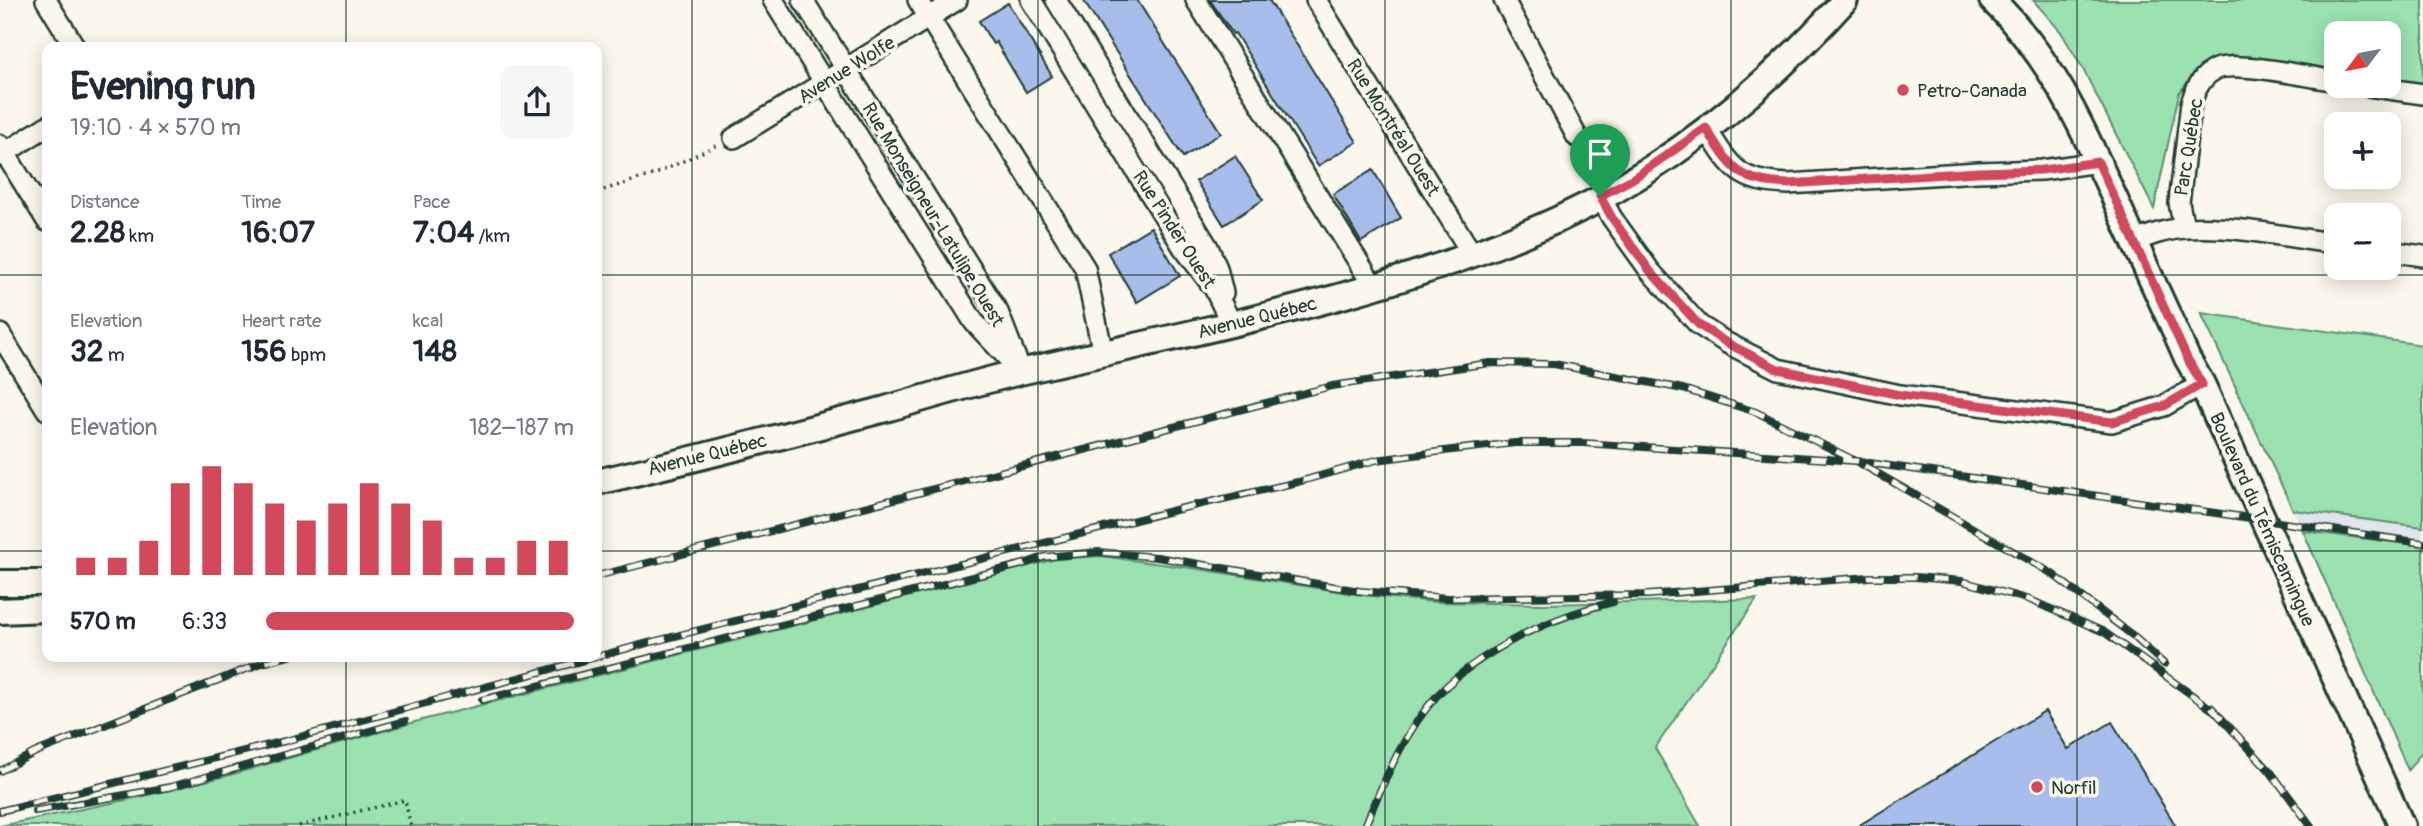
<!DOCTYPE html>
<meta charset="utf-8">
<style>
body{margin:0;font-family:Pangolin,sans-serif;background:#f6f6f7;color:#1f2937;height:100vh;display:flex;flex-direction:column;font-size:26px;white-space:nowrap}
*{box-sizing:border-box;margin:0}
p{font-size:23px;color:#747a83}
.icon{flex:none;width:38px;height:38px;fill:none;stroke:currentColor;stroke-width:2;stroke-linecap:round;stroke-linejoin:round}
.map{position:relative;flex:1;overflow:hidden}
.sheet{position:absolute;left:42px;top:42px;width:560px;height:620px;display:flex;flex-direction:column;background:#fff;border-radius:14px;box-shadow:0 4px 18px #0003}
.sheet>*{flex:none}
.needle{width:46px;rotate:238deg}
.tools{position:absolute;left:2324px;top:21px;display:grid;gap:14px}
.tools a{display:grid;place-items:center;width:77px;height:77px;border-radius:14px;background:#fff;box-shadow:0 4px 18px #0003;font-size:35px}
.pin{position:absolute;display:grid;place-items:center;width:60px;height:60px;color:#fff;margin:-72px -30px;border-radius:50% 50% 50% 0;rotate:-45deg;box-shadow:0 0 7px #0007}
.pin .icon{rotate:45deg}
.round{display:grid;place-items:center;flex:none;width:74px;height:74px;border-radius:14px;background:#f6f6f7}
.summary{display:flex;align-items:center;justify-content:space-between;height:119px;padding:0 28px}
h1{font-size:38px;font-weight:700;line-height:52px}
.metrics{display:grid;grid-template-columns:repeat(3,1fr);gap:10px;height:119px;padding:7px 28px}
.metrics div{display:grid;align-content:center}
.metrics b{font-size:30px;font-weight:700}
.metrics small{font-size:19px;font-weight:400}
.metrics p{font-size:19px}
.chart{height:196px;padding:14px 28px}
.chart p{display:flex;justify-content:space-between}
.chart svg{width:100%;height:126px;margin-top:7px;stroke:#d1495b;stroke-width:6}
ul{padding:0 28px;list-style:none;font-size:23px}
li{display:grid;grid-template-columns:112px 84px 1fr;align-items:center;height:52px}
li i{height:18px;border-radius:9px;background:#d1495b}
.map>svg:first-child{display:block}
.built{fill:#e2e6ec}
.green{fill:#9be2b0;stroke:#5d9072;stroke-width:2}
.building{fill:#a9bdec;stroke:#1f3d34;stroke-width:2}
.lines{fill:none;stroke-linecap:round;stroke-linejoin:round}
.minor-casing{stroke:#1f3d34;stroke-width:24}
.major-casing{stroke:#1f3d34;stroke-width:30}
.path{stroke:#1f3d34;stroke-width:3.5;stroke-dasharray:2 5;stroke-linecap:butt}
.minor{stroke:#fbf7ec;stroke-width:19}
.major{stroke:#fbf7ec;stroke-width:24}
.rail-casing{stroke:#1f3d34;stroke-width:8}
.rail{stroke:#fbf7ec;stroke-width:5;stroke-dasharray:16;stroke-linecap:butt}
.route-casing{stroke:#fff;stroke-width:14}
.route{stroke:#d1495b;stroke-width:9}
.grid{fill:none;stroke:#1f3d34;stroke-width:2;stroke-opacity:0.55}
.poi-dot{fill:#d1495b;stroke:#fbf7ec;stroke-width:2.5}
.labels{text-anchor:middle;stroke-width:7;stroke-linejoin:round;paint-order:stroke}
.street-label{font-size:19px;fill:#1f3d34;stroke:#fbf7ec}
.poi-label{font-size:19px;fill:#1f3d34;stroke:#fbf7ec;text-anchor:start}
</style>
<div class="map">
<svg width="2423" height="826" viewBox="0 0 2423 826">
<rect width="100%" height="100%" fill="#fbf7ec"/>
<filter id="ink" filterUnits="userSpaceOnUse"><feTurbulence type="fractalNoise" baseFrequency=".0143" numOctaves="2"/><feDisplacementMap in="SourceGraphic" scale="14" xChannelSelector="R" yChannelSelector="G"/><feConvolveMatrix kernelMatrix="1 2 1 2 8 2 1 2 1" color-interpolation-filters="sRGB"/></filter>
<g filter="url(#ink)">
<!-- built -->
<path class="built" d="M2293,510L2423,527V546L2303,531Z"/>
<!-- green -->
<path class="green" d="M2033,0H2423V84L2389,79V33H2336V71L2232,55L2203,64L2179,93L2154,209L2083,69L2061,32Z
M2201,313L2423,345V527L2293,510Z
M2303,531L2423,546V750L2408,770Z
M1100,556L1192,568L1361,595L1435,602L1545,604L1757,599L1655,748L1700,826H0L140,797L226,776L422,720L1056,559Z"/>
<!-- building -->
<path class="building" d="M1083,0H1137L1221,133L1183,157Z
M1210,0H1269L1357,142L1318,166L1235,33L1233,34Z
M1008,3L1052,76L1026,92L996,42L993,44L979,21Z
M1235,156L1263,200L1224,225L1196,181Z
M1373,170L1401,218L1361,242L1333,194Z
M1151,227L1180,276L1137,302L1108,253Z
M2045,711L2068,749L2112,722L2176,826H1858Z"/>
<g class="lines">
<defs>
<path id="minor" d="M46,0L75,47
M773,0L974,322L1021,372
M803,0L998,312L1017,361
M918,0L1085,268L1103,354
M1031,0L1183,247L1214,288L1231,323
M1056,0L1208,247L1217,268L1223,293
M1196,0L1374,287
M1316,0L1472,254
M1504,0L1577,137
M2368,86L2423,94
M1706,128C1731,168 1738,182 1788,184L1978,172L2042,170L2098,162
M734,138L957,0
M0,145L47,221
M0,156L47,126
M1600,196L1612,218L1650,271L1699,325L1727,343L1778,369L1900,395L2112,422L2164,406L2202,384
M2184,228L2179,203L2191,103C2195,90 2203,75 2216,69C2238,61 2310,77 2336,81
M2134,241C2151,235 2168,229 2186,228C2235,225 2287,237 2336,244
M2389,251L2423,256
M0,334L47,410"/>
<path id="major" d="M1992,0C2054,60 2084,131 2119,208C2141,258 2165,307 2187,358L2202,384L2402,826
M597,482C692,460 787,435 882,410C928,397 974,383 1020,372C1201,330 1388,297 1559,219C1668,169 1765,89 1845,0
M0,583H47
M0,611L47,609"/>
</defs>
<!-- minor casing -->
<use href="#minor" class="minor-casing"/>
<!-- major casing -->
<use href="#major" class="major-casing"/>
<!-- path -->
<path class="path" d="M597,192L658,173L719,144
M299,826L405,800L411,826"/>
<!-- minor -->
<use href="#minor" class="minor"/>
<!-- major -->
<use href="#major" class="major"/>
<defs>
<path id="rail" d="M597,576L1332,386L1490,363L1554,364L1683,389L1756,412L1856,461L2051,573L2132,635L2164,664
M482,700L1024,564L1044,557L1098,552L1157,557L1360,591L1448,598L1647,595L1869,577H1915L1962,581L2030,600L2104,632L2217,713
M2211,707L2270,771L2311,826
M0,771L36,752L259,664L290,656
M0,811L285,741L644,644L1179,509L1298,482L1376,460L1452,450L1515,443H1583L1856,461L2423,543
M35,811L170,787L405,721
M1365,826C1385,778 1410,718 1450,683C1473,662 1499,647 1526,633C1554,620 1583,609 1613,602"/>
</defs>
<!-- rail casing -->
<use href="#rail" class="rail-casing"/>
<!-- rail -->
<use href="#rail" class="rail"/>
</g>
</g>
<g class="lines" filter="url(#ink)">
<defs>
<path id="route" d="M1706,128C1731,168 1738,182 1788,184L1978,172L2042,170L2098,162L2187,358L2202,384L2164,406L2112,422L1900,395L1778,369L1727,343L1699,325L1650,271L1612,218L1600,196L1632,179Z"/>
</defs>
<!-- route casing -->
<use href="#route" class="route-casing"/>
<!-- route -->
<use href="#route" class="route"/>
</g>
<!-- grid -->
<path class="grid" d="M346,0V47M692,0V826M1038,0V826M1385,0V826M1731,0V826M2077,0V826M0,275H47M597,275H2423M0,551H47M597,551H2423M346,656V826"/>
<!-- markers -->
<g class="poi-dot">
<circle cx="1903" cy="90" r="7"/>
<circle cx="2037" cy="787" r="7"/>
</g>
<g class="labels">
<!-- street labels -->
<g class="street-label">
<text transform="translate(846 69) rotate(-32)" y="7">Avenue Wolfe</text>
<text transform="translate(1394 127) rotate(58)" y="7">Rue Montréal Ouest</text>
<text transform="translate(2188 147) rotate(-81)" y="7">Parc Québec</text>
<text transform="translate(934 214) rotate(59)" y="7">Rue Monseigneur-Latulipe Ouest</text>
<text transform="translate(1175 229) rotate(57)" y="7">Rue Pinder Ouest</text>
<text transform="translate(1257 317) rotate(-14)" y="7">Avenue Québec</text>
<text transform="translate(707 454) rotate(-14)" y="7">Avenue Québec</text>
<text transform="translate(2263 519) rotate(66)" y="7">Boulevard du Témiscamingue</text>
</g>
<!-- poi labels -->
<g class="poi-label">
<text x="1917" y="97">Petro-Canada</text>
<text x="2051" y="794">Norfil</text>
</g>
</g>
</svg>
<div class="tools">
<a><svg class="needle" viewBox="-14 -14 28 28"><path d="M0-13l5 13h-10z" fill="#e53935"/><path d="M0 13l5-13h-10z" fill="#747a83"/></svg></a>
<a>+</a>
<a>−</a>
</div>
<div class="pin" style="left:1600px;top:196px;background:#1e9e55"><svg class="icon" aria-label="arrive" viewBox="0 0 24 24"><path d="M6 21V4h12l-3 4 3 4H6"/></svg></div>
<section class="sheet">
<div class="summary"><div><h1>Evening run</h1><p>19:10 · 4 × 570 m</p></div><a class="round"><svg class="icon" aria-label="share" viewBox="0 0 24 24"><path d="M12 15V3M7 8l5-5 5 5M5 13v7h14v-7"/></svg></a></div>
<div class="metrics">
<div><p>Distance</p><b>2.28<small> km</small></b></div>
<div><p>Time</p><b>16:07</b></div>
<div><p>Pace</p><b>7:04<small> /km</small></b></div>
</div>
<div class="metrics">
<div><p>Elevation</p><b>32<small> m</small></b></div>
<div><p>Heart rate</p><b>156<small> bpm</small></b></div>
<div><p>kcal</p><b>148</b></div>
</div>
<div class="chart"><p><span>Elevation</span>182–187 m</p>
<svg viewBox="0 0 160 44" preserveAspectRatio="none"><path d="M5 44V38M15 44V38M25 44V32M35 44V12M45 44V6M55 44V12M65 44V19M75 44V25M85 44V19M95 44V12M105 44V19M115 44V25M125 44V38M135 44V38M145 44V32M155 44V32"/></svg>
</div>
<ul>
<li><b>570 m</b>6:33<i style="width:100%"></i></li>
</ul>
</section>
</div>
